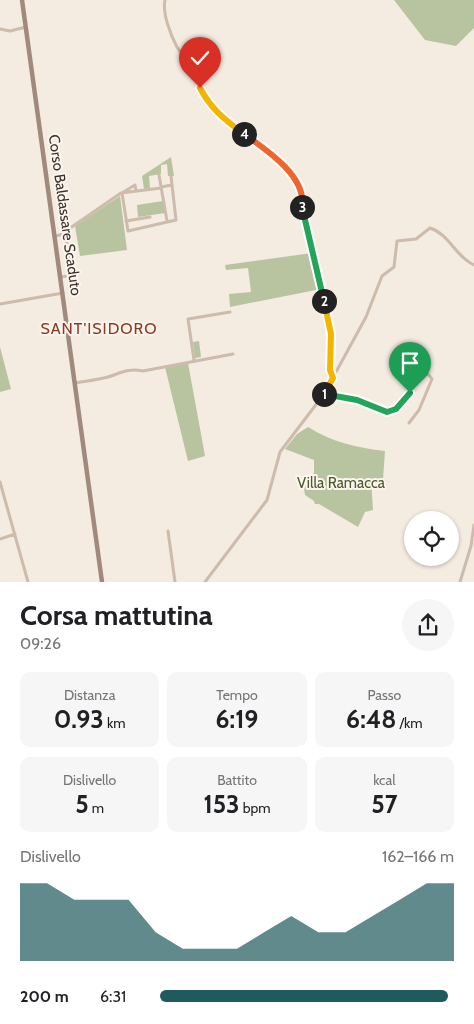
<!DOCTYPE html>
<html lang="it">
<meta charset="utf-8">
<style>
body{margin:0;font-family:Cabin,sans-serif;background:#f6f6f6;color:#202124;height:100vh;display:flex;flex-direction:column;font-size:19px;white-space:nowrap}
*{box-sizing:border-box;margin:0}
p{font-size:16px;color:#757577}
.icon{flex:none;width:28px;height:28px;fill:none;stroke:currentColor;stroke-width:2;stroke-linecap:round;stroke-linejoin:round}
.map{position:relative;height:582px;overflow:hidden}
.sheet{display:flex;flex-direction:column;background:#fff;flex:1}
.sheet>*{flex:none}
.fabs{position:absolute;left:404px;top:511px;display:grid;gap:10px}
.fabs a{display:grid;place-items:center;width:55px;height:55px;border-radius:50%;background:#fff;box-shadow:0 1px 4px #0004;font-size:25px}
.pin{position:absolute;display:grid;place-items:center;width:42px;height:42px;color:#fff;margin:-51px -21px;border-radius:50% 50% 50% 0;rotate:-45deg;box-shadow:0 0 5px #0007}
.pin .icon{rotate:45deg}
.km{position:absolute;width:25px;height:25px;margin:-12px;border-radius:50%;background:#222;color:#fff;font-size:14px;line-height:25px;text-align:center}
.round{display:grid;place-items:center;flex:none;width:52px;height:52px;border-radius:26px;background:#f6f6f6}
.summary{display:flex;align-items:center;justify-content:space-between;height:85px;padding:0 20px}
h1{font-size:28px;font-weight:700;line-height:38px}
.stats{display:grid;grid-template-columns:repeat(3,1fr);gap:8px;height:85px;padding:5px 20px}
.stats div{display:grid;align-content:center;border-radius:10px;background:#f6f6f6;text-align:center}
.stats b{font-size:25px;font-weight:700}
.stats small{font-size:14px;font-weight:400}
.stats p{font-size:14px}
.chart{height:140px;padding:10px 20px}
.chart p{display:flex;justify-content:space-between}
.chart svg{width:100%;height:90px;margin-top:5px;fill:#1f5a5e;opacity:.7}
ul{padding:0 20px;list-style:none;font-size:16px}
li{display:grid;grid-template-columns:80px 60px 1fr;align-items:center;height:38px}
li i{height:12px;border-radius:6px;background:#1f5a5e}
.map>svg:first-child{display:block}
.green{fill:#b8c4a0}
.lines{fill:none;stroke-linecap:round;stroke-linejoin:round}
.street{stroke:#cdbbac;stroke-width:3}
.secondary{stroke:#a18a7d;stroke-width:4.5}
.split-1-casing{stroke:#fff;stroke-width:10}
.split-2-casing{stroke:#fff;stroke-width:10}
.split-3-casing{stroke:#fff;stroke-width:10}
.split-4-casing{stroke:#fff;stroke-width:10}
.split-5-casing{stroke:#fff;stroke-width:10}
.split-1{stroke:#22a559;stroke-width:6}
.split-2{stroke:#f5b400;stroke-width:6}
.split-3{stroke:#22a559;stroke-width:6}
.split-4{stroke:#f0652b;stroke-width:6}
.split-5{stroke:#f5b400;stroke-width:6}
.labels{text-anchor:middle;stroke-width:4;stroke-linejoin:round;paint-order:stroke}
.street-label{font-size:15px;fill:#3b302b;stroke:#fbf5ee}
.park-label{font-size:15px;fill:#4a5a2e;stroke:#fbf5ee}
.neighbourhood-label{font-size:16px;letter-spacing:1px;fill:#8c3b22;stroke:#fbf5ee}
</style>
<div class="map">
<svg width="474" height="582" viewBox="0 0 474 582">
<rect width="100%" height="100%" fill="#f4ebe1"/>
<!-- green -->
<path class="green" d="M394,0H474V28L456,46L425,40Z
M171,157L174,176H168L167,164L161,165V174L149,176L150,188L144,189L142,176Z
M120,196L127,250L80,256L75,226Z
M163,201L165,213L138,217L137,205Z
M312,253L321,289L230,307L229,294L251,292L248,268L226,270L225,265Z
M199,341L201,357L195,358L193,342Z
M0,347L11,389L0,392Z
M188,363L205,456L188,461L165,367Z
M308,427C332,442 357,448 385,451L383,479H371L373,510L365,512L358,527L319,504H315L314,501L305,495L304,488L314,473V460L285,449L297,434Z"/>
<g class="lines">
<!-- street -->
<path class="street" d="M165,0C162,13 171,36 177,47C182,55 189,61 193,69C201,84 204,100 216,112C245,142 303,160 302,208L321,281L331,335L330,370L333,378
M0,29L10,31L26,27
M159,175L167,221
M161,187L172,185
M136,191L135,185L122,193L128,231L176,220L171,176
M126,221L150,217
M55,236L60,235L121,193L161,188
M61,277L72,275L65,231
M0,304L63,293
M194,360L188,319L230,312
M75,383C86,381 97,380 108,377C121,373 128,368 143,371L233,354
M324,394L347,397L383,411L392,412C404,404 417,376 428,374L432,379L419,410L409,423
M0,482L28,582
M168,531L175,582
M0,539L15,534
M205,582L267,500L280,452L324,394L366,317L382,276L394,267L397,241L416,239L430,228C449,234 456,257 474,265
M460,582L471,546L474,525"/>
<!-- secondary -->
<path class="secondary" d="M22,0L102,582"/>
</g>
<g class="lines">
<defs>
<path id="split-1" d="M324,394L357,400L387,412L396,409L410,393"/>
<path id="split-2" d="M324,394L333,378L330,370L331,334L324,301"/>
<path id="split-3" d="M302,207L324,301"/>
<path id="split-4" d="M244,134C265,149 307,176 302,207"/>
<path id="split-5" d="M200,88C211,109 225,120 244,134"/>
</defs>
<!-- split-1 casing -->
<use href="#split-1" class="split-1-casing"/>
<!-- split-2 casing -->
<use href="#split-2" class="split-2-casing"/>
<!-- split-3 casing -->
<use href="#split-3" class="split-3-casing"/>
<!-- split-4 casing -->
<use href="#split-4" class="split-4-casing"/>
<!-- split-5 casing -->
<use href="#split-5" class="split-5-casing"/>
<!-- split-1 -->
<use href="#split-1" class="split-1"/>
<!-- split-2 -->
<use href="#split-2" class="split-2"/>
<!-- split-3 -->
<use href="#split-3" class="split-3"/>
<!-- split-4 -->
<use href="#split-4" class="split-4"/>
<!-- split-5 -->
<use href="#split-5" class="split-5"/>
</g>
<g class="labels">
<!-- street labels -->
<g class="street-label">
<text transform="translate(65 215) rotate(82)" y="5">Corso Baldassare Scaduto</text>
</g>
<!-- park labels -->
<g class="park-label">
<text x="341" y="488">Villa Ramacca</text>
</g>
<!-- neighbourhood labels -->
<g class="neighbourhood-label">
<text x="99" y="334">SANT'ISIDORO</text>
</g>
</g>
</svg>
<div class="fabs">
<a><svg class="icon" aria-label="locate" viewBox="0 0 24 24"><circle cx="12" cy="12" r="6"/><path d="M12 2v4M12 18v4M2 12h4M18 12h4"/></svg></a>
</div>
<div class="pin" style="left:410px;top:393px;background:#1e9e55"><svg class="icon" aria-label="arrive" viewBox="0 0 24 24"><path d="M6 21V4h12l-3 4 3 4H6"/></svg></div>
<div class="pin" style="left:200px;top:88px;background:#d93025"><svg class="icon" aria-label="check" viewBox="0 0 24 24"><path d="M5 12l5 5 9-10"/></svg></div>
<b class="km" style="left:324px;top:394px">1</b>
<b class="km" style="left:324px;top:301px">2</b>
<b class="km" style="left:302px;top:207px">3</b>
<b class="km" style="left:244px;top:134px">4</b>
</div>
<section class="sheet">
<div class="summary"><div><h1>Corsa mattutina</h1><p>09:26</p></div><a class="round"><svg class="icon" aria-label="share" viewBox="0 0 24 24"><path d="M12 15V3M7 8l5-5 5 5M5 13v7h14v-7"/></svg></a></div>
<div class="stats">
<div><p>Distanza</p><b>0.93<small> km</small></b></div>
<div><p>Tempo</p><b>6:19</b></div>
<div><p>Passo</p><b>6:48<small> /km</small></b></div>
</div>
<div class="stats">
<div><p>Dislivello</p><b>5<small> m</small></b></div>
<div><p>Battito</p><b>153<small> bpm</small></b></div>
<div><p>kcal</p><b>57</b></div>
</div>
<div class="chart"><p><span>Dislivello</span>162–166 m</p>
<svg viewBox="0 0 160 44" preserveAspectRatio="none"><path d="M0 44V6L10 6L20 14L30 14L40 14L50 30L60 38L70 38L80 38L90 30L100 22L110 30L120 30L130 22L140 14L150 6L160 6V44z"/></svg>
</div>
<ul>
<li><b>200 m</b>6:31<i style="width:98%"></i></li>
</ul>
</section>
